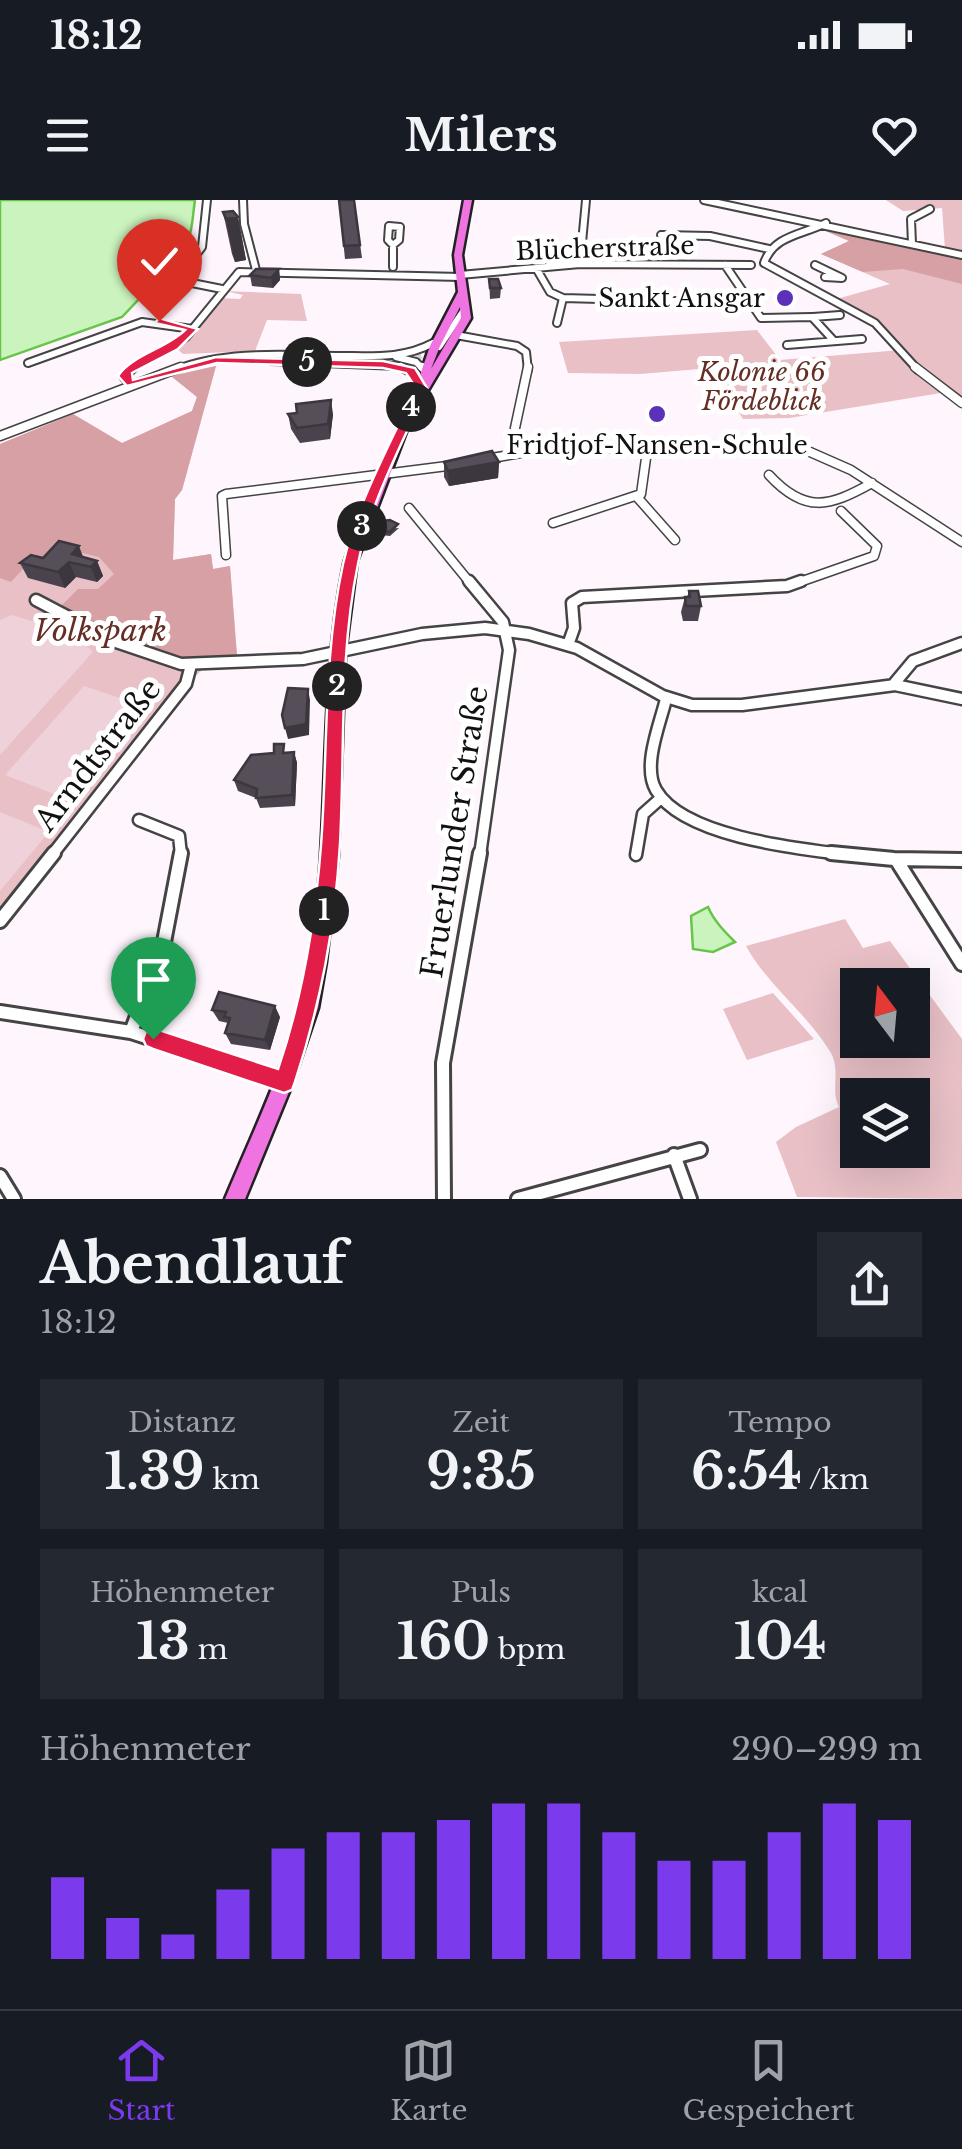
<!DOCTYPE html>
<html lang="de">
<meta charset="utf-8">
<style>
body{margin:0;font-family:"Libre Baskerville",serif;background:#242831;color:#f1f3f6;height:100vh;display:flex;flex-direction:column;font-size:38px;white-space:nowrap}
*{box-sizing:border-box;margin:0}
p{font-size:32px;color:#9ea1a6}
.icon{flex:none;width:55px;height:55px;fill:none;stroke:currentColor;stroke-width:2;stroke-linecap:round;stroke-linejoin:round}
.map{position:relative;height:999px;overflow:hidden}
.details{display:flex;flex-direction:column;background:#171b24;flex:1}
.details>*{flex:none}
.needle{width:65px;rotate:344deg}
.controls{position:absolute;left:840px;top:768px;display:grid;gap:20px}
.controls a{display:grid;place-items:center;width:90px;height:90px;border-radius:0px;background:#171b24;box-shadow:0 10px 40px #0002;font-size:50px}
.pin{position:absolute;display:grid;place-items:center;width:85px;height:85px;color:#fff;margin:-102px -42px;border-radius:50% 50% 50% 0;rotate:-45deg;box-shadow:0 0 10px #0007}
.pin .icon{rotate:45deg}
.km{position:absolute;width:50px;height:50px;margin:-25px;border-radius:50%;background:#222;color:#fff;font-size:28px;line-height:50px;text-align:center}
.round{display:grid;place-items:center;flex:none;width:105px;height:105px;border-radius:0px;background:#242831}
.headline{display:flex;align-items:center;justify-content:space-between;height:170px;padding:0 40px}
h1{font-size:55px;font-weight:800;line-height:75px}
.metrics{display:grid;grid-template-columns:repeat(3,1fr);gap:15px;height:170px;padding:10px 40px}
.metrics div{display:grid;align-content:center;border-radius:0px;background:#242831;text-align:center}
.metrics b{font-size:50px;font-weight:800}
.metrics small{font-size:28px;font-weight:400}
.metrics p{font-size:28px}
.chart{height:280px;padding:20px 40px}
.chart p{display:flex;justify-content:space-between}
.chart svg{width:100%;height:180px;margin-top:10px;stroke:#7c3aed;stroke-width:6}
.status{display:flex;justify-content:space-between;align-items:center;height:70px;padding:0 50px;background:#171b24;direction:ltr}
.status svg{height:28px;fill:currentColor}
header{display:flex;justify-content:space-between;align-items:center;height:130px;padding:0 40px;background:#171b24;font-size:45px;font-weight:800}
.menu{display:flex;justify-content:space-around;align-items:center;height:140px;border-top:2px solid #363941;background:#171b24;font-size:28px;color:#9ea1a6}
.menu a{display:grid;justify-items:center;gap:5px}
.menu .current{color:#7c3aed}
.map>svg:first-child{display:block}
.green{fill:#e8c0c6;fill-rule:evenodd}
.forest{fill:#d7a0a5}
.pitch{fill:#efd1da}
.water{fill:#cbf3bd;stroke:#67c548;stroke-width:2.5}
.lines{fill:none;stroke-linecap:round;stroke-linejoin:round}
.minor-tunnel{stroke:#dad3da;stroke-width:6;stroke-dasharray:6 4;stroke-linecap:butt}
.minor-far3-casing{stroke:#444;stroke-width:10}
.minor-far2-casing{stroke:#444;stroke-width:11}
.minor-far1-casing{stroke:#444;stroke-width:15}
.minor-casing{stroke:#444;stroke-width:18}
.major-casing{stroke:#222;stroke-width:5}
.minor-far3{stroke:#fff;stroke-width:6}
.minor-far2{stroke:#fff;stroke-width:8}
.minor-far1{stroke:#fff;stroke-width:10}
.minor{stroke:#fff;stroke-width:12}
.major{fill:#ef74e1;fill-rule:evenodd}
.wall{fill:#4a434d}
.shaded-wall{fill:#3c373e}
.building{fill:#564e59;stroke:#3c373e;stroke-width:2.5}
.route{fill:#e11d48;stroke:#fff;stroke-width:2.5}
.poi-dot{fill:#5b31b9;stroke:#fff;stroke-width:4}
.labels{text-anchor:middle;stroke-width:10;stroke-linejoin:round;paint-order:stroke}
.far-street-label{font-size:25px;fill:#111;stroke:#fff}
.far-poi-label{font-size:25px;fill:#111;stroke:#fff;text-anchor:end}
.far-park-label{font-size:25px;font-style:italic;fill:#652e24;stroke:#fff}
.park-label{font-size:30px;font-style:italic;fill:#652e24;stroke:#fff}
.street-label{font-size:30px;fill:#111;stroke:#fff}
</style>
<div class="status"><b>18:12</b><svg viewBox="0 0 49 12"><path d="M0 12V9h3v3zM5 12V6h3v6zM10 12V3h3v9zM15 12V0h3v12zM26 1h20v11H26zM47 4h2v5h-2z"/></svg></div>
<header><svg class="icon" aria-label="menu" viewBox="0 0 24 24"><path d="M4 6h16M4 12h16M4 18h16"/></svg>Milers<svg class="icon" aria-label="heart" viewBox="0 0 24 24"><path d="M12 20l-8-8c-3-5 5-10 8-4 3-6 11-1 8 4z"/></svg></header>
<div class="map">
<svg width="962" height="999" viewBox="0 0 962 999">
<rect width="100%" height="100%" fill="#fef5fd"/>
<!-- green -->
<path class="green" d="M886,0H962V53L945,49L942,8L903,11Z
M821,29L962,57V204L941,193L789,218L743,219L711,168L640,174L568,173L559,142L757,130L780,160L901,150L884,129L833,100L890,84L821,54L849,41Z
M225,91L301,94L307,121L267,120L255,151L183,154L177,149L220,98L240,99L243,95Z
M216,166L182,290L175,299L173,360L211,354L213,369L230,366L237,456L202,470L187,484L0,720V244L73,214L122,243L192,211L197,197L171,176Z
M845,719L863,748L890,741L962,839V999L797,997L776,942L796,927L839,907C830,890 841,872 831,853C807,813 768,786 746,746ZM858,785H912V840H858ZM858,895H912V950H858Z
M773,793L814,839L747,860L723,809Z"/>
<!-- forest -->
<path class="forest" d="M829,25L962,57V84L903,69L863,72L821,54L849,41L821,29Z
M216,166L182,290L175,299L173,360L211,354L213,369L230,366L237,456L187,462L162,457L59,408L78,389H98L114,374L99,357L61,348L24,368L11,382L0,378V244L73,214L122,243L192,211L197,197L171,176Z"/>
<!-- pitch -->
<path class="pitch" d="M12,415L74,434L93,452L0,555V420Z
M84,486L144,506L67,599L5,575Z
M0,612L49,632L0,691Z"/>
<!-- water -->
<path class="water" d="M0,0H195C191,27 194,47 168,60L173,63L122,117L0,160Z
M708,707C714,721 725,732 735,742L713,752L693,749L691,716Z"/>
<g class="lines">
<!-- minor-tunnel -->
<path class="minor-tunnel" d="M386,161L414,159L437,149"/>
<defs>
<path id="minor-far3" d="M207,0L202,47L177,80L222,89
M243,0L244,24L256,70
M704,0L962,55
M826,23C802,35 774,35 764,63L875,123L918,170
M389,26L400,27L399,40L393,45L388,40Z
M661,35L710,36L769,49
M912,44L911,19L930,9
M393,45V67
M580,64L586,0
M725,65L761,118L812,117L834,141
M815,65L842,78L825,77
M536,68L550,92L563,98L747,103
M460,75L580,64L751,65
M813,117L840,115
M557,123L563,98
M456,135L517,146L526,152L528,170
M787,145L862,139
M439,147L466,107
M396,157L416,162L424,170
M272,161L399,166L407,170
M28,163L142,122L192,129
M129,170L186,137L239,72L461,77
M175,170C226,150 287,155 340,156C372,156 404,159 433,143"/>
<path id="minor-far2" d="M401,167L416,174L422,188
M422,167L427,172L426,179
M915,167L962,203
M131,184L124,177L134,167
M0,236L181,167
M514,254L515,228L528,167
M486,259L569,245L662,251L767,243L801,248L851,270L962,342
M769,275C805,314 829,307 872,283
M637,297L675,340
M409,308L471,384
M553,323L641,294L647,251
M226,355L222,296L226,294L455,265
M794,384L874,356L877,346L841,311"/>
<path id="minor-far1" d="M469,381L503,422L509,450L480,655
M36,400L116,442L181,464L303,459L422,434L485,428L529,434L577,448L663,496L692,505H742L895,485L962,499
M568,445L574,428L572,403L582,397L787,386L801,381
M893,485L913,461L962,443
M666,499C660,524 642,566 656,590C683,637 800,649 850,655
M139,620L179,636L181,655
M52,655L186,484L191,465
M636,655L643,614L661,598"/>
<path id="minor" d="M831,653L894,659L962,660
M897,661L962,764
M0,721L54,653
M0,812L131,832L284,882
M131,832L163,747L181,653
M674,955L690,999
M0,976L14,999
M444,999L443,863L480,653
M518,999L700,950"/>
<path id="major" d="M464,0H472L462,55L471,118L411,219L357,361L345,454L338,656L326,762L318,808L293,882L245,999H225C257,922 295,847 309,764C332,632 317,495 344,364C349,345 359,326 366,308C383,265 398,223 422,184L418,181L430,146L458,92L454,55ZM460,107L461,118L431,169L440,146Z"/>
</defs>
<!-- minor-far3 casing -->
<use href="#minor-far3" class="minor-far3-casing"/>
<!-- minor-far2 casing -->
<use href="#minor-far2" class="minor-far2-casing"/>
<!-- minor-far1 casing -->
<use href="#minor-far1" class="minor-far1-casing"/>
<!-- minor casing -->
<use href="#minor" class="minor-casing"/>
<!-- major casing -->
<use href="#major" class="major-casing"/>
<!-- minor-far3 -->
<use href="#minor-far3" class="minor-far3"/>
<!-- minor-far2 -->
<use href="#minor-far2" class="minor-far2"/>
<!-- minor-far1 -->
<use href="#minor-far1" class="minor-far1"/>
<!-- minor -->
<use href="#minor" class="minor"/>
<!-- major -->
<use href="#major" class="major"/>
</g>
<!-- wall -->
<path class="wall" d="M339,0H354L362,58L345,59Z
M223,12L238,17L246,60L235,62L232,54Z
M279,69L280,80L273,88L252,86L250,75Z
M489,79L501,88L500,98L490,99Z
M288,214H333L330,239L300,243L291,229Z
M444,262H499L498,278L449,286L444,277Z
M399,328L390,336L371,334V330Z
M84,357L97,361L103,376L97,382L76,377L65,388L28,378L20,363L43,358Z
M689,391L701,406L698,421H683L681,412L685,397H687Z
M286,552H294L297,563L295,606L260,608L256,598L238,591L234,580Z
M212,810L280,817L270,850L231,844L225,833L228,823L219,821Z"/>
<!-- shaded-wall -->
<path class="shaded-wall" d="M238,17L246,60L235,62L226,19Z
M279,69L280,80L273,88L271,78Z
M331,200L333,214L330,239L328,224Z
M499,262L498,278L449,286L448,271Z
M79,346L85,362L72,354Z
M97,361L103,376L97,382L91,367Z
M69,362L76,377L65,388L58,372Z
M308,489L310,500L309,535L288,539L285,528Z
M294,552L297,563L295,606L292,595Z
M275,806L280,817L270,850L265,840Z"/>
<!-- building -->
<path class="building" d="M339,0H354L360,45L344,46Z
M233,11L238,17L226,19L223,12Z
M256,69H279L271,78L250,75Z
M489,79H498L501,88H490Z
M331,200L328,224L297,228L288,214L297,213L296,204Z
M492,251L499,262L448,271L444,262Z
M390,320L398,324L390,332L371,330L374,322Z
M59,341L79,346L72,354L97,361L91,367L69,362L58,372L20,363L31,355L43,358Z
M689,391H698L701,406H686L685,397H690Z
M288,488L308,489L306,524L285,528L282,515Z
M274,544H284L283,553L294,552L292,595L256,598L257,589L234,580L251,555L274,553Z
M219,792L275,806L265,840L225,833L230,818L224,817L226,812L212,810Z"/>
<!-- route -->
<path class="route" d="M159,118L198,129L178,149L132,173L133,180L216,157L383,161L415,168L427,188C402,244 370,303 358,364C339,456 345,551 340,644C335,728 321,802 295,882L292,890L284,893L153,849L146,846L143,839L146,831L153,828L278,869C303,796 315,723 321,645C328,551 323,456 343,364C357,303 390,244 416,188L406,173L383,168L217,163L127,186L118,176C130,156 167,148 185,130L155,123Z"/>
<!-- markers -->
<g class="poi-dot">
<circle cx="785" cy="98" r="10"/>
<circle cx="657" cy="214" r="10"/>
</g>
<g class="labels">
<!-- far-street labels -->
<g class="far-street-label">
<text transform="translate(605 48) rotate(-2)" y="9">Blücherstraße</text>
</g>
<!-- far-poi labels -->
<g class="far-poi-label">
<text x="765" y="107">Sankt Ansgar</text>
<text x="657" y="254" text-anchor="middle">Fridtjof-Nansen-Schule</text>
</g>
<!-- far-park labels -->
<g class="far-park-label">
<text x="762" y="181">Kolonie 66<tspan x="762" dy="29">Fördeblick</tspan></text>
</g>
<!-- park labels -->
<g class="park-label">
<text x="100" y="441">Volkspark</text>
</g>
<!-- street labels -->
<g class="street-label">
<text transform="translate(98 555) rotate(-52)" y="10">Arndtstraße</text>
<text transform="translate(455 632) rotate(-81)" y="10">Fruerlunder Straße</text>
</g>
</g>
</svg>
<div class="controls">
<a><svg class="needle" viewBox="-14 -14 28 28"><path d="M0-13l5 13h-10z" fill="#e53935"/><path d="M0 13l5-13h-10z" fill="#9ea1a6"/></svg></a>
<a><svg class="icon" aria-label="layers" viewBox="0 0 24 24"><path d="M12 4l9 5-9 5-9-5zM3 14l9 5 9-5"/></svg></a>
</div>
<div class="pin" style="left:153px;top:839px;background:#1e9e55"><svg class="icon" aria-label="arrive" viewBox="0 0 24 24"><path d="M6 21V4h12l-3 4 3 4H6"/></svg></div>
<div class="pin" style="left:159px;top:121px;background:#d93025"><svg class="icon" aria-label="check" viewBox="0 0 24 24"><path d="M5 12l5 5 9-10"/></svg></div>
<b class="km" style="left:324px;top:711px">1</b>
<b class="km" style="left:337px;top:486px">2</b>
<b class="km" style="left:362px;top:326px">3</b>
<b class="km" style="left:411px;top:207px">4</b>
<b class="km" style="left:307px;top:162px">5</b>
</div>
<section class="details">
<div class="headline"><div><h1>Abendlauf</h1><p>18:12</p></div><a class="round"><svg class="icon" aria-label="share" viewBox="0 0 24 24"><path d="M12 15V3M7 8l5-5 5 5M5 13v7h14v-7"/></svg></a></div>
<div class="metrics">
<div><p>Distanz</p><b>1.39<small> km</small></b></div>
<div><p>Zeit</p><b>9:35</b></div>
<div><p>Tempo</p><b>6:54<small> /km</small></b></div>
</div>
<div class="metrics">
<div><p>Höhenmeter</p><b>13<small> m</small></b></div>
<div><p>Puls</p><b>160<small> bpm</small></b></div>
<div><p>kcal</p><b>104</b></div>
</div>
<div class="chart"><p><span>Höhenmeter</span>290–299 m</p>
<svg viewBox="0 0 160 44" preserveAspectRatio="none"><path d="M5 44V24M15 44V34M25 44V38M35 44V27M45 44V17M55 44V13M65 44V13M75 44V10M85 44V6M95 44V6M105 44V13M115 44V20M125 44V20M135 44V13M145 44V6M155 44V10"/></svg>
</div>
</section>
<nav class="menu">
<a class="current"><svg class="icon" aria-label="home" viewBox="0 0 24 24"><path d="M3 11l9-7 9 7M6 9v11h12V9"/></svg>Start</a>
<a><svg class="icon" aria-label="map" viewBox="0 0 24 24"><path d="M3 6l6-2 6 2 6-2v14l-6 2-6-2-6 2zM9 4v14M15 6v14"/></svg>Karte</a>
<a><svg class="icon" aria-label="saved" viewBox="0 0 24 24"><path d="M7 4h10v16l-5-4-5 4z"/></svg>Gespeichert</a>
</nav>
